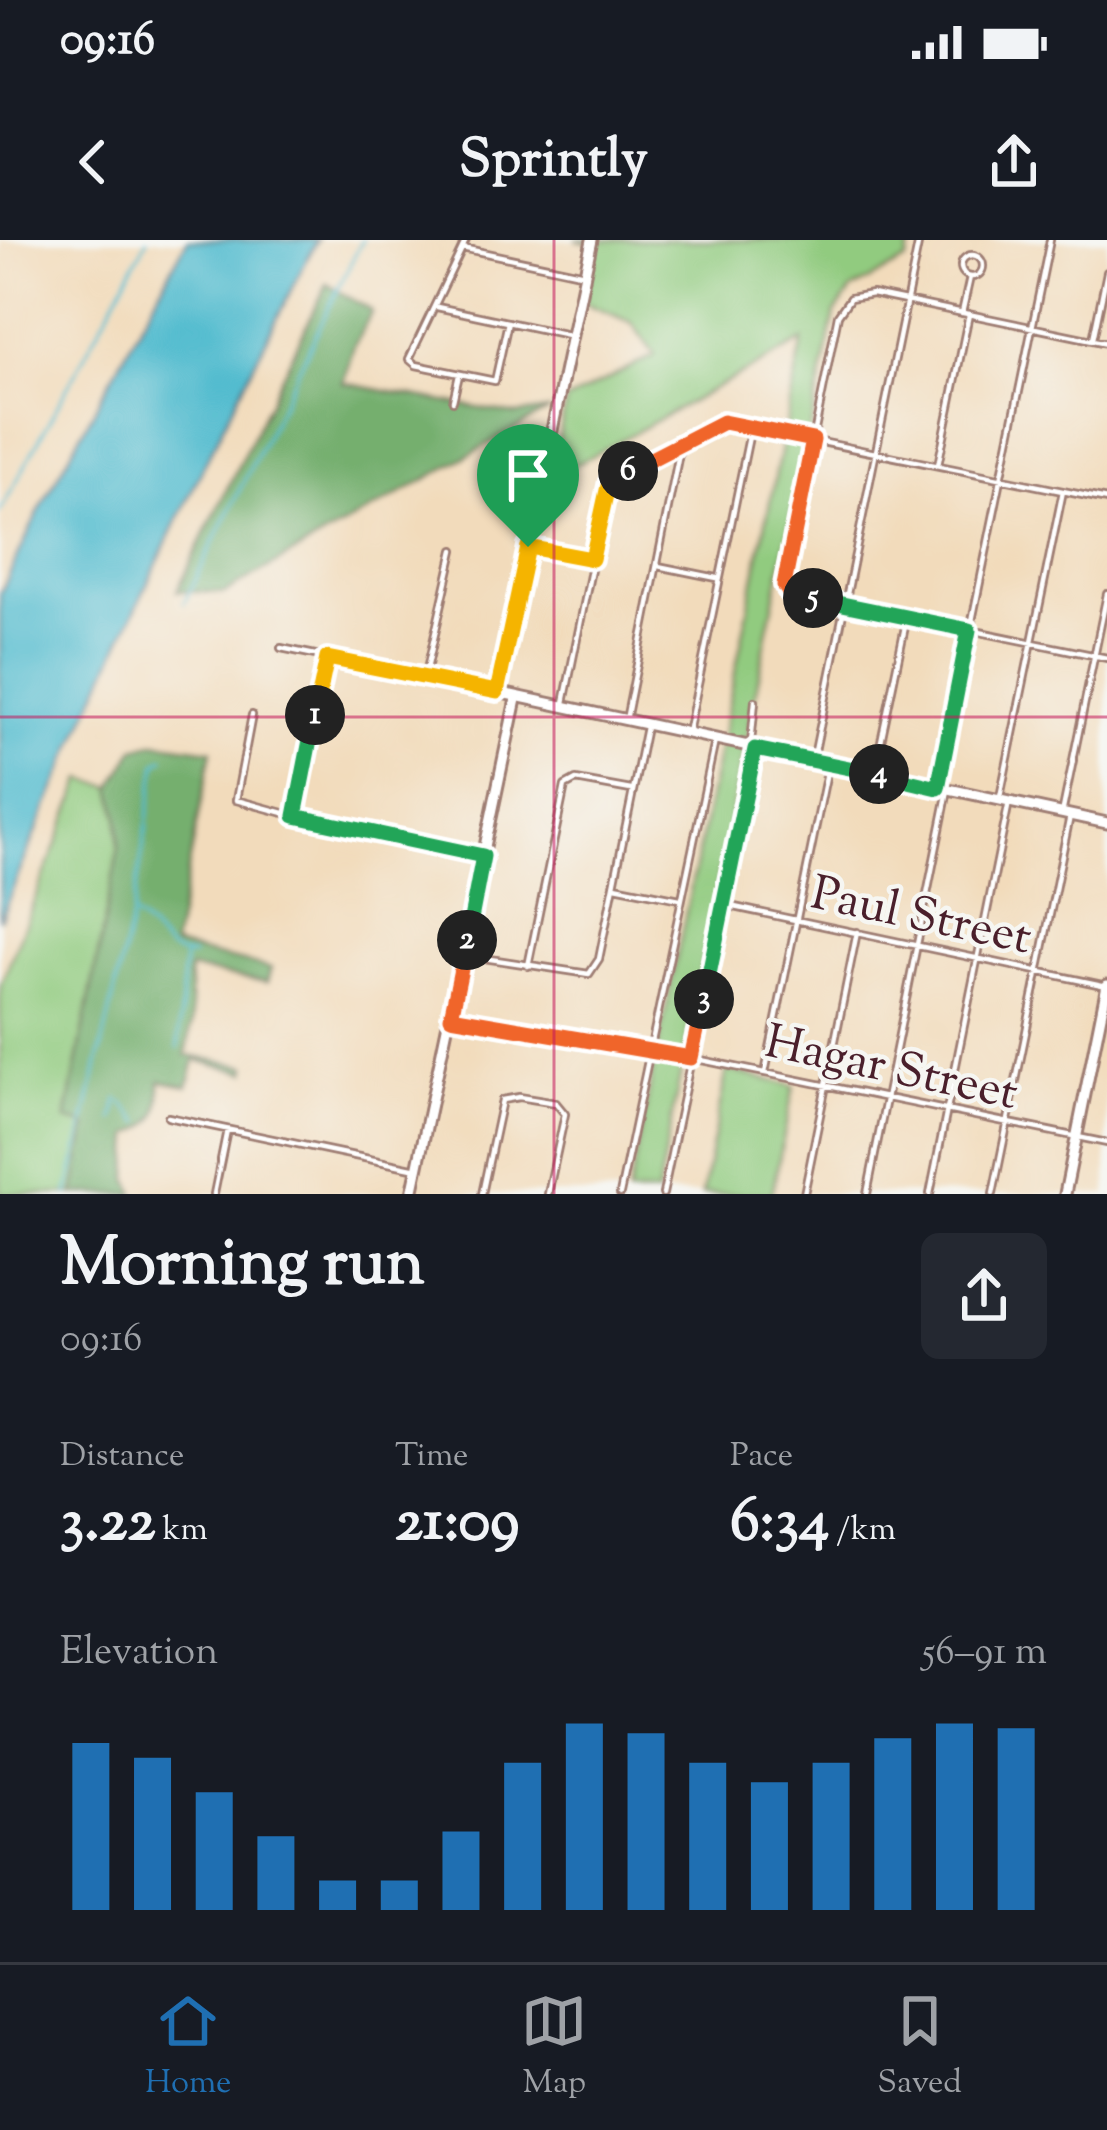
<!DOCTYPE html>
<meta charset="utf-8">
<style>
body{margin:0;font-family:"Sorts Mill Goudy",serif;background:#242831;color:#f1f3f6;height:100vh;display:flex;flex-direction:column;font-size:45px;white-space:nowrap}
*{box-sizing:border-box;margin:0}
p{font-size:39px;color:#9ea1a6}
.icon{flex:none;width:66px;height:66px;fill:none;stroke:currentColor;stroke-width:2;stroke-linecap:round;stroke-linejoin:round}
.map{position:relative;height:954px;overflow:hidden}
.details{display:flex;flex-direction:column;background:#171b24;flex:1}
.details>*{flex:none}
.pin{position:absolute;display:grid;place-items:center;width:102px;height:102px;color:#fff;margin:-123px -51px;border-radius:50% 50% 50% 0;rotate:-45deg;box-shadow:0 0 12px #0007}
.pin .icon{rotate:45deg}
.km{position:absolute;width:60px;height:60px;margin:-30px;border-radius:50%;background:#222;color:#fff;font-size:33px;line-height:60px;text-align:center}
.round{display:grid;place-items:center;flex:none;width:126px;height:126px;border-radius:18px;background:#242831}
.summary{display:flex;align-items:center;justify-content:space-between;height:204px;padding:0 60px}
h1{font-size:66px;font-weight:700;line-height:90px}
.metrics{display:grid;grid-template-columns:repeat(3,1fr);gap:18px;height:204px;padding:12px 60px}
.metrics div{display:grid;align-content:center}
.metrics b{font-size:60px;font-weight:700}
.metrics small{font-size:33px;font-weight:400}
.metrics p{font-size:33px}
.chart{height:336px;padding:24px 60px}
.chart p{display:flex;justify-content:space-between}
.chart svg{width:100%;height:216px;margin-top:12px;stroke:#1f6fb2;stroke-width:6}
.status{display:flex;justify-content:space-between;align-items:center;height:84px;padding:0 60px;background:#171b24;direction:ltr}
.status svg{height:33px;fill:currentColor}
header{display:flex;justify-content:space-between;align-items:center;height:156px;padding:0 60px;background:#171b24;font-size:54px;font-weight:700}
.dock{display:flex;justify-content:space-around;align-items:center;height:168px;border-top:3px solid #363941;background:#171b24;font-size:33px;color:#9ea1a6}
.dock a{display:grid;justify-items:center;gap:6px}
.dock .selected{color:#1f6fb2}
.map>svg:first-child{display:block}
.green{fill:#91cb7f;stroke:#6e7555;stroke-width:3}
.forest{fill:#74af6e;stroke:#5f674c;stroke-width:3}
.water{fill:#52bccf;stroke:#4e6e7d;stroke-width:3}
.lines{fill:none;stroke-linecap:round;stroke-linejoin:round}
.stream{stroke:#52bccf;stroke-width:3}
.street-casing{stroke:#9e7d73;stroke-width:10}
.secondary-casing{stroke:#9e7d73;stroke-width:15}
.street{stroke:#fff;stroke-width:4.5}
.secondary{stroke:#fff;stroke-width:9}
.split-1-casing{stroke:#fff;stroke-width:24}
.split-2-casing{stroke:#fff;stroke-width:24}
.split-3-casing{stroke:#fff;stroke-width:24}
.split-4-casing{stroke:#fff;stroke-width:24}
.split-5-casing{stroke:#fff;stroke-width:24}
.split-6-casing{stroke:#fff;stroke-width:24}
.split-7-casing{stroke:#fff;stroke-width:24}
.split-1{stroke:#f5b400;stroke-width:15}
.split-2{stroke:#22a559;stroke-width:15}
.split-3{stroke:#f0652b;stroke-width:15}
.split-4{stroke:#22a559;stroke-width:15}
.split-5{stroke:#22a559;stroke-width:15}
.split-6{stroke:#f0652b;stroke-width:15}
.split-7{stroke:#f5b400;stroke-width:15}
.grid{fill:none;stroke:#c2185b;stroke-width:3;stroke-opacity:0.55}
.labels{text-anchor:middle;stroke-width:9;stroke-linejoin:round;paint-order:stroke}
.street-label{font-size:48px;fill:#4a1f2b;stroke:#f6f6f2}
</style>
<div class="status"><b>09:16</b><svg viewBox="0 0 49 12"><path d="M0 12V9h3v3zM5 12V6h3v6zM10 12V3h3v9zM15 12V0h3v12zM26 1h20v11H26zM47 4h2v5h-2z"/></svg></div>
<header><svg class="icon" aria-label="back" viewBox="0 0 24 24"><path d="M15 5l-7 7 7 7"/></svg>Sprintly<svg class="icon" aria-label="share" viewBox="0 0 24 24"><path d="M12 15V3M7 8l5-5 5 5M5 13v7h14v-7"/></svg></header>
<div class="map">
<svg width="1107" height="954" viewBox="0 0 1107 954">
<rect width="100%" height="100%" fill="#f6f6f2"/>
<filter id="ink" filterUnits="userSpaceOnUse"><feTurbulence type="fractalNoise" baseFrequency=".00833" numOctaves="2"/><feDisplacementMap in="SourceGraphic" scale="24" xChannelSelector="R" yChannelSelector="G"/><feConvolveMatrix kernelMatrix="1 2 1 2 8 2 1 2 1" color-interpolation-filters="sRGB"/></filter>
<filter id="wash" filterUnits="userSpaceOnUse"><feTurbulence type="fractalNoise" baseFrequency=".004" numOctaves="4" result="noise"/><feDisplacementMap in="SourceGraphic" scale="48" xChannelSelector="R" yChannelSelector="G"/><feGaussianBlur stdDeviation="2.7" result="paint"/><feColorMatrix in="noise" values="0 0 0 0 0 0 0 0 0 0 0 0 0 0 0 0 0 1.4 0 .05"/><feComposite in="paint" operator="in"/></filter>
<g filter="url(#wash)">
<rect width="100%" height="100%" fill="#f2dbbb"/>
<!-- green -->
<path class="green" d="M576,0H912L907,20L852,50L835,73L768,389L657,954H628L803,101L551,238L566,161L655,115L631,82L584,63L596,5Z
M83,539L112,547L119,578V607L66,880L87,885L74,954H0V746Z
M727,830L794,846L772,954H702Z"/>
<!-- forest -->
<path class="forest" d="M327,44L372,71L354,106L343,143L516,175L549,170L224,353L177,351Z
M155,502L212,510L173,706L271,728L267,742L189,729L192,783L186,815L247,826V832L195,820L188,846L160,841C160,872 162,881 131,895L129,938L135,954H74L87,886L66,880L119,607V578L112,547L135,508Z"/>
<!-- water -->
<path class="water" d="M187,0H317C202,223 94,448 0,680V354L40,269Z"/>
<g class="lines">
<!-- stream -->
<path class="stream" d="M0,272L147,0
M184,363L362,0
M134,677C159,690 161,717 193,716
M178,808L184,717
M122,862L141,883
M114,880L118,859
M68,954L132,676L157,523L164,518"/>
</g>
</g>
<g filter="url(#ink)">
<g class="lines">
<defs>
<path id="street" d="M466,0L409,119L416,125L495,141L508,82
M462,8L585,34
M961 26a11 11 0 1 1 22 0a11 11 0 1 1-22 0Z
M437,67L573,96
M962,73L970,37
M1093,99L1107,32
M1107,103L872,54L850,58L838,75L784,345L789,353L1107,418
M453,161L459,135
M938,225L969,74
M528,307L592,319
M658,326L717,338
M281,408L497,452
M327,418L295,576L483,616
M425,438L454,310
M564,463L609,241L723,182L1107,260
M252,475L236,560L295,576
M626,480L681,203
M688,493L751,187
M751,503L755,461
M813,521L919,0
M875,530L907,377
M938,547L1050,0
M1000,557L1063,251
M1062,574L1107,354
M615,646L680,659
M725,665L1107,746
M464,715L589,734L599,719L646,487
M528,726L565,546L576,540L631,550
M453,777L628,805L1107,903
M765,833L828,527
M168,877L417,929
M214,954L227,890
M482,954L502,860L519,857L556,863L565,874L548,954
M620,954L715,501
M663,954L755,510
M804,954L857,692
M867,954L948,550
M930,954L1009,562
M993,954L1070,576"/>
<path id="secondary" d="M592,0L497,452L1107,583
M412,954L516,459
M1065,954L1107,745"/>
</defs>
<!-- street casing -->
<use href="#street" class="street-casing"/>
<!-- secondary casing -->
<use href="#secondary" class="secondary-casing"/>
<!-- street -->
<use href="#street" class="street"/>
<!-- secondary -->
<use href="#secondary" class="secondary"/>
</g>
</g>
<g class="lines" filter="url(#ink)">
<defs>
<path id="split-1" d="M315,475L327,418L497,452L528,307"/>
<path id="split-2" d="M315,475L295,576L483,616L467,700"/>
<path id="split-3" d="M467,700L451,777L691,818L704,759"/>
<path id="split-4" d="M704,759L755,509L879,534"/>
<path id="split-5" d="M813,358L969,390L938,548L879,534"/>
<path id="split-6" d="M628,231L723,182L813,200L784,345L789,353L813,358"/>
<path id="split-7" d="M528,307L592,319L609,241L628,231"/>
</defs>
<!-- split-1 casing -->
<use href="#split-1" class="split-1-casing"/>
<!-- split-2 casing -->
<use href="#split-2" class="split-2-casing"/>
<!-- split-3 casing -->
<use href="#split-3" class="split-3-casing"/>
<!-- split-4 casing -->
<use href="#split-4" class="split-4-casing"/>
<!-- split-5 casing -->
<use href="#split-5" class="split-5-casing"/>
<!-- split-6 casing -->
<use href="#split-6" class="split-6-casing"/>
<!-- split-7 casing -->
<use href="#split-7" class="split-7-casing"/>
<!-- split-1 -->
<use href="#split-1" class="split-1"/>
<!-- split-2 -->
<use href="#split-2" class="split-2"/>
<!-- split-3 -->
<use href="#split-3" class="split-3"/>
<!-- split-4 -->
<use href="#split-4" class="split-4"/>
<!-- split-5 -->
<use href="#split-5" class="split-5"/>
<!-- split-6 -->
<use href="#split-6" class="split-6"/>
<!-- split-7 -->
<use href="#split-7" class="split-7"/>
</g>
<!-- grid -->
<path class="grid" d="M554,0V954M0,477H1107"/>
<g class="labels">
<!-- street labels -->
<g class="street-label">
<text transform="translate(922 673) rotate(12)" y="17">Paul Street</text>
<text transform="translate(892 825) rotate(12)" y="17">Hagar Street</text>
</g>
</g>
</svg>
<div class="pin" style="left:528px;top:307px;background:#1e9e55"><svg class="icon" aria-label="arrive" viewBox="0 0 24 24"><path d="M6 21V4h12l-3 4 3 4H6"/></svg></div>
<b class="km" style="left:315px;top:475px">1</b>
<b class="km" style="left:467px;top:700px">2</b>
<b class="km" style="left:704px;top:759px">3</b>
<b class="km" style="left:879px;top:534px">4</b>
<b class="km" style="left:813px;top:358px">5</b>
<b class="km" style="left:628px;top:231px">6</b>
</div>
<section class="details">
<div class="summary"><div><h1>Morning run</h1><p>09:16</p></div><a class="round"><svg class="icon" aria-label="share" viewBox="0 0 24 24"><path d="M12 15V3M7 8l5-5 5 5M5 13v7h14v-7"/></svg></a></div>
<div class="metrics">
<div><p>Distance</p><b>3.22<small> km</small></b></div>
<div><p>Time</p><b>21:09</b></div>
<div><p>Pace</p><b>6:34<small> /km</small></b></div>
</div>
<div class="chart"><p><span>Elevation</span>56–91 m</p>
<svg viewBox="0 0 160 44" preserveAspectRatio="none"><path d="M5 44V10M15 44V13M25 44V20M35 44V29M45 44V38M55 44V38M65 44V28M75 44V14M85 44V6M95 44V8M105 44V14M115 44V18M125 44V14M135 44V9M145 44V6M155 44V7"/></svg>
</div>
</section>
<nav class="dock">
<a class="selected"><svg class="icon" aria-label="home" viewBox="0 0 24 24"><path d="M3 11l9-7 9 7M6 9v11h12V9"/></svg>Home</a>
<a><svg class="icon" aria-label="map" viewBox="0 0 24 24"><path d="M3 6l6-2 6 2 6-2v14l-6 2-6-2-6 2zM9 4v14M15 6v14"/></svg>Map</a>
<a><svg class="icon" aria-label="saved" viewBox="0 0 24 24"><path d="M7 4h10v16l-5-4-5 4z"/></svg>Saved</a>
</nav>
